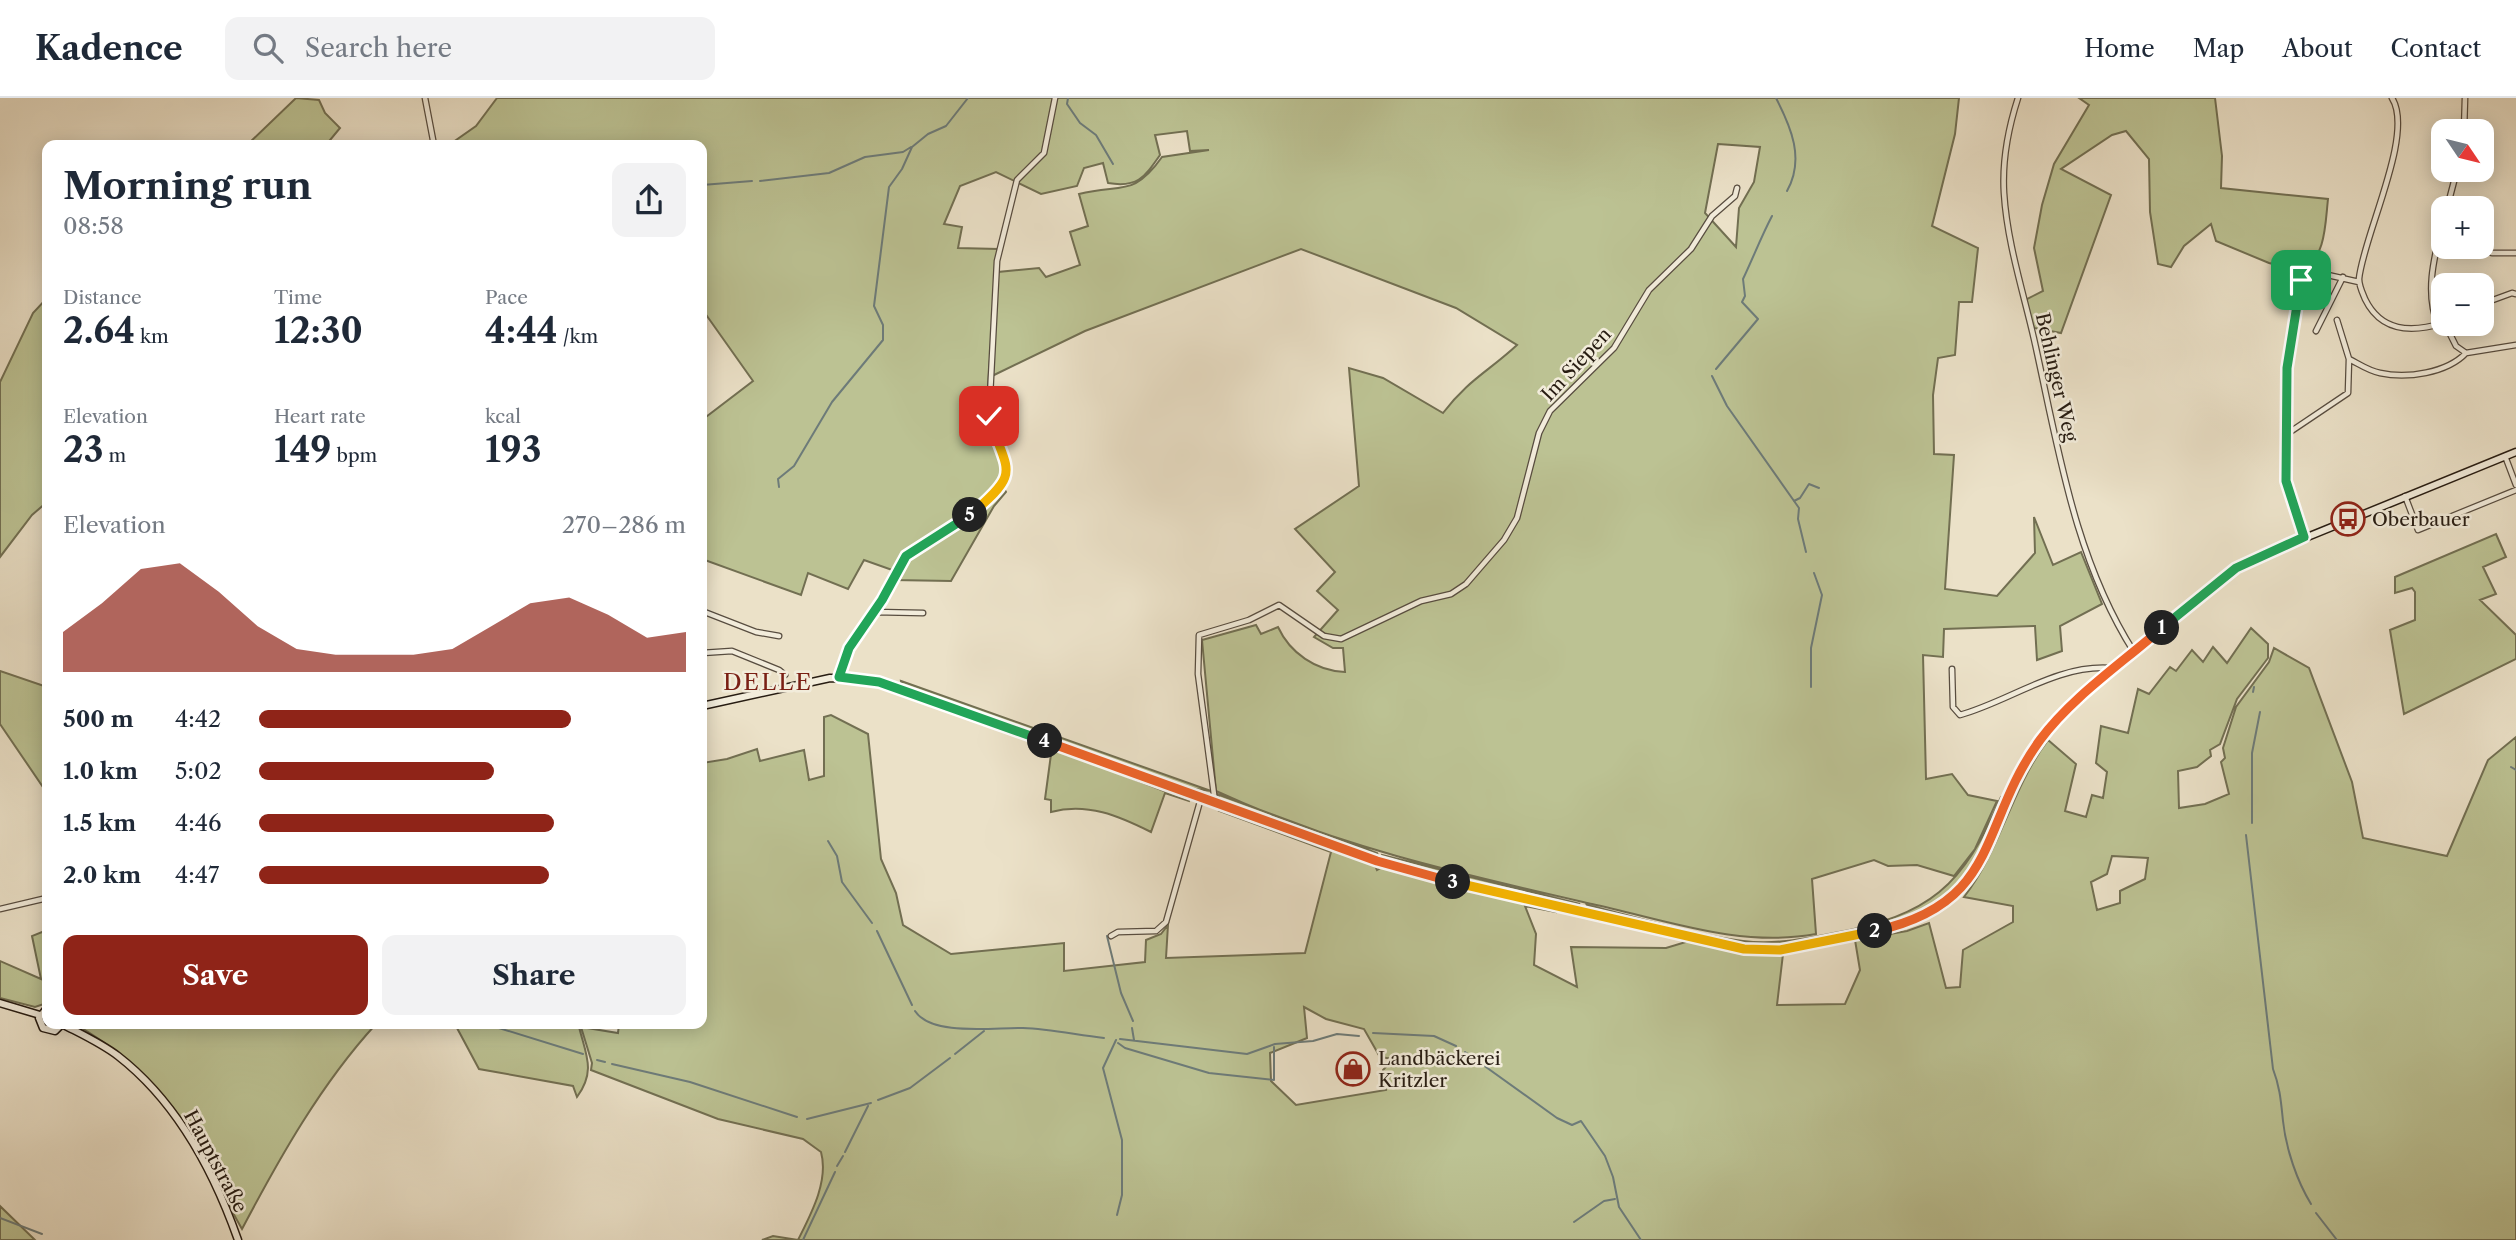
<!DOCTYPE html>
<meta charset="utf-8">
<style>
body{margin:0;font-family:"Libre Caslon Text",serif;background:#f2f2f3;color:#1f2937;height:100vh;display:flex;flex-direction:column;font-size:26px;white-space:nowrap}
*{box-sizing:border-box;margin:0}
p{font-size:23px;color:#747a83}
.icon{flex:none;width:38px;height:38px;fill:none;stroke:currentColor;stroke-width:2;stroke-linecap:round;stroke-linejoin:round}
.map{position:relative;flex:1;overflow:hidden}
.side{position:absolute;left:42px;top:42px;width:665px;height:889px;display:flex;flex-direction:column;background:#fff;border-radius:14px;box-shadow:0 4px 18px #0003}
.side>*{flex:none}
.needle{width:46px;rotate:125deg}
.fabs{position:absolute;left:2431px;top:21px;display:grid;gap:14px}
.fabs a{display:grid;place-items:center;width:63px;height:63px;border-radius:14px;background:#fff;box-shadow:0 4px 18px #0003;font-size:35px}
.pin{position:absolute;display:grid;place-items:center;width:60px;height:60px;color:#fff;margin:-30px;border-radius:14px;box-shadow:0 4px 10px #0006}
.km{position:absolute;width:35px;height:35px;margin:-18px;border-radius:50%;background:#222;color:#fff;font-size:19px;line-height:35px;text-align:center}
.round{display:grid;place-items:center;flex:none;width:74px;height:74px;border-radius:14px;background:#f2f2f3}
.head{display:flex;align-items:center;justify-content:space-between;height:119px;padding:0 21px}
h1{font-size:38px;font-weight:800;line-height:52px}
.figures{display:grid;grid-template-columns:repeat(3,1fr);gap:10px;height:119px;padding:7px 21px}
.figures div{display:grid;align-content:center}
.figures b{font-size:35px;font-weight:800}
.figures small{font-size:19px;font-weight:400}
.figures p{font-size:19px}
.chart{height:196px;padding:14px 21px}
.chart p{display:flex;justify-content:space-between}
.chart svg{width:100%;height:126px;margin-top:7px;fill:#8f2418;opacity:.7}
.button{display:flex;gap:14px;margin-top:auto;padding:14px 21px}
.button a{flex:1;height:80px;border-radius:14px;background:#8f2418;color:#fff;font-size:28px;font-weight:800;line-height:80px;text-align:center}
.button a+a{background:#f2f2f3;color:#1f2937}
ul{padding:0 21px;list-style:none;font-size:23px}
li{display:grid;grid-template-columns:112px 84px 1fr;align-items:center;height:52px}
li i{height:18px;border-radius:9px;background:#8f2418}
header{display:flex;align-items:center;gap:42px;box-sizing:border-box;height:98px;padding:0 35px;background:#fff;border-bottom:2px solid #e0e1e3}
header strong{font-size:33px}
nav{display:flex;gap:38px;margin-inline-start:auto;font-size:24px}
.search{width:490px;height:63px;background:#f2f2f3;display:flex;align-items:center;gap:18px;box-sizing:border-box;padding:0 24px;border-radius:14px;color:#747a83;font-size:26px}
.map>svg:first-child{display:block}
.green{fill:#bcc293;stroke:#726f52;stroke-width:2;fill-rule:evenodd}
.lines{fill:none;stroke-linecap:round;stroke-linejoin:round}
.stream{stroke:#6d7b79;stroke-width:2}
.street-casing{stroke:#584d40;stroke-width:7}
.secondary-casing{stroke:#271c12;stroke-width:9}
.street{stroke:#f2ecdb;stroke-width:4.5}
.secondary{stroke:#f2ecdb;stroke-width:6}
.split-1-casing{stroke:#fff;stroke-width:14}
.split-2-casing{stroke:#fff;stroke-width:14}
.split-3-casing{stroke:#fff;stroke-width:14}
.split-4-casing{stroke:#fff;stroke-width:14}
.split-5-casing{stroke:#fff;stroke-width:14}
.split-6-casing{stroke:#fff;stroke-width:14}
.split-1{stroke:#22a559;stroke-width:9}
.split-2{stroke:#f0652b;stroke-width:9}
.split-3{stroke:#f5b400;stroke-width:9}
.split-4{stroke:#f0652b;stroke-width:9}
.split-5{stroke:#22a559;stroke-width:9}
.split-6{stroke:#f5b400;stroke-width:9}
.labels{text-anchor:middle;stroke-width:5;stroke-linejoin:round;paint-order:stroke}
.street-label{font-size:19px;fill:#271c12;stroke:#f2ecdb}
.poi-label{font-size:19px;fill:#271c12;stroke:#f2ecdb;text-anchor:start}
.quarter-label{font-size:23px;letter-spacing:2px;fill:#7a1f14;stroke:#f2ecdb}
</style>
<header>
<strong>Kadence</strong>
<div class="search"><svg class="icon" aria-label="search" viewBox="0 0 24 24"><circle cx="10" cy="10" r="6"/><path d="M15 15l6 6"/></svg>Search here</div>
<nav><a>Home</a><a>Map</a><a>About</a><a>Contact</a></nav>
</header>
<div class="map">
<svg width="2516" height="1142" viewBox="0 0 2516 1142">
<rect width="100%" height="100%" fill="#ebe1c8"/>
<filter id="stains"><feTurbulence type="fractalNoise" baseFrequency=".00286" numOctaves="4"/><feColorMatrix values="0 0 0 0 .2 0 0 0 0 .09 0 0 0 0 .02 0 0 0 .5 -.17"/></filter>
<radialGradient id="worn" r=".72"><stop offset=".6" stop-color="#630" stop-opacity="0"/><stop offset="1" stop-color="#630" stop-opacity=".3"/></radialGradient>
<!-- green -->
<path class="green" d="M296,0L319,2L325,15L340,30L326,47H247Z
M497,0H1959L1955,36L1932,128L1978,150L1972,204H1959L1955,257L1938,260L1933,297L1934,356L1954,357L1945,491L1997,498L2035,455L2034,419L2053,467L2081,454L2102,506L2060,528L2062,553L2037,562L2035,528L1944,531L1943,559L1923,557L1926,681L1952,676L1968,697L1997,703L1975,751L1954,778L1917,767L1888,768L1874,762L1812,781L1816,836C1740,850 1666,822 1592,806C1465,777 1335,748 1216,693L1202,542L1256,527L1261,536L1278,529C1290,555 1316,573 1345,574L1343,550H1333L1314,539L1338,512L1317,493L1335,474L1295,431L1359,388L1349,270L1383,280L1443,315C1468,282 1489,273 1517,247L1456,210L1301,151L1085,233L992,278L998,174L1039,170L1046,179L1080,167L1070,134L1088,128L1079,96C1121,85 1133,100 1162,59L1209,52L1190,53L1187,33L1155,37L1160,57C1144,80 1137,90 1108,85L1103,65L1084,70L1077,88L1041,96L996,74L960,88L944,126L962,129L958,150L998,151L987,302L991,331L1007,370L999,389L954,428L904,458L895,473L864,462L848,491L808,475L801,497L702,461V322L753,283L702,211V47H449L476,28ZM1718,46L1760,49L1754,84L1739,110L1736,149L1705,115Z
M2079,0H2215L2222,58L2221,90L2328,101C2325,128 2326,158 2302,173L2269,165L2216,143L2211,126L2184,148L2171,169L2158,166L2150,114L2149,61L2126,33L2112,37L2061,71L2111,97L2061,235L2034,230L2025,202L2043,193L2034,150L2042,107L2054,66L2089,7Z
M47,200V404L32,417L0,459V284L33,215Z
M1003,389L1006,394L994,408L951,483L894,482L913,455L954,432Z
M2496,436L2506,459L2483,469L2496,496L2480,502L2516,537V561L2404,616L2390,532L2415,522V494L2412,490L2395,495V479Z
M2251,530L2268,546V560L2237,601L2220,646L2210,652L2211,658L2197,669L2178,673L2179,710L2205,706L2229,696L2221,664L2225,660L2223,650L2236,609L2269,564L2274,550L2309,570L2352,684L2363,740L2447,758L2488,662L2516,639V1142H762L773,1138L798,1142C811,1116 829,1083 821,1054L803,1041L718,1021L591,972L592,965L581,929L618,935L619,926H702V665L727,661L757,651L760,663L804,652L809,682L824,678V619L831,617L868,636L881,761L896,795L903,827L951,856L1064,845V873L1145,864L1146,842L1161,836L1168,827L1166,860L1305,855L1331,754L1220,713L1224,711L1374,765L1377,772L1384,768L1556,811V814L1525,808L1536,836L1534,867L1577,889L1571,849L1666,850L1689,843L1733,853L1783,856L1777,907L1845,906L1860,872L1855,842L1907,833L1929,825L1946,890L1960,889L1963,852L2013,824V808L1964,799C2001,751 2011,691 2048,642L2076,666L2065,713L2086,719L2092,697L2103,700L2107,674L2096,665L2101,628L2128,635L2138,591L2149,596L2170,569L2176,573L2192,552L2203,564L2213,549L2227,565ZM2112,758L2148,760L2145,781L2120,793V805L2097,812L2091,784L2107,776ZM1304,909L1326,921L1364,931L1380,959L1393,961L1383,972L1386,992L1296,1007L1271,983L1270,955L1307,940Z
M0,573L47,589V695L0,626Z
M901,583L1211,693L1181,689L902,588Z
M1052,649L1164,693L1190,699L1189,703L1165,695L1151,734C1119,718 1087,704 1051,714V702L1045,701Z
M2007,694C1995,725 1985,759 1963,785C1925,828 1802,853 1747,847C1694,842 1641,824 1590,812L1587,807C1637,819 1694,837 1743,843C1774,847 1804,841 1834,835C1930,817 1963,789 2001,699Z
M1217,696L1377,755L1378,757L1222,703Z
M1382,757L1580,806L1572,808L1381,760Z
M47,832V905L35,909L0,900V863L41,881L32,838Z
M75,926H376C321,986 280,1059 242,1131C190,1039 172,982 75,926Z
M451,926H559L579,929C586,957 596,973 577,999L573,988L479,971L457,930Z
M0,1108L35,1142H0Z"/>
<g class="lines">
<!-- stream -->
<path class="stream" d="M1068,0L1067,6L1080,25L1096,37L1113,66
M1776,0C1791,29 1805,61 1787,93
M760,83L829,75L865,59L903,54L911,49
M702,87L752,83
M1716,271L1758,221L1742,204L1745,198L1743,181C1753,160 1761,139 1772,118
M1712,278L1727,308L1799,410L1798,421L1806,454
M779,389L778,381L794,368L832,304L883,242V227L874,208L889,89L902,71L912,49L928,36L946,28L968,0
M1794,403L1800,400L1809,386L1819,390
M1811,589V550L1822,497L1814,475
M2253,594L2254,589
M2511,669L2516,672
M2252,725V655L2260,614
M2246,737L2273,971C2280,989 2281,1004 2283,1023C2286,1051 2297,1083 2311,1106
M828,743L837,758L842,784L872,825
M877,833L912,907
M1107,838L1121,895L1133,923
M915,913C932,939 996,929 1023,930C1050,931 1077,937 1104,940
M486,926L583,956
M1132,930L1134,942
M1373,935L1434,938L1456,948
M1120,941L1247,956L1275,946L1313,943L1337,936L1359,938
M1116,942L1103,970L1122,1042V1097L1117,1117
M1118,945L1125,950L1209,975L1274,982V949
M1465,954L1557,1020L1572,1027L1581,1023L1605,1058L1613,1079L1619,1109L1641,1142
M955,956L984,933
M597,962L605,964
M612,966L690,984L797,1019
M878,1002L910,990L950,960
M807,1021L871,1005
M845,1054L868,1008
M837,1068L843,1058
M2316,1115L2337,1142
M0,1120L42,1136
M1574,1124L1604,1103L1615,1101
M803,1142L835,1074"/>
<defs>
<path id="street" d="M425,0L434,47
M2018,0C2008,31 2002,62 2004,95C2007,144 2023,193 2034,241C2058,348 2074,460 2134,554
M2392,0C2415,36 2363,138 2359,181C2359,188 2363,196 2365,201C2381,234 2411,235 2443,225
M2464,33L2465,0
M2447,110L2457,72
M2492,155H2516
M2482,206L2512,195L2516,196
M2445,226L2456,248L2466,255L2516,247
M2438,227C2424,194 2435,156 2443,123
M2316,233L2343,179
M2349,261C2359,266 2369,273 2380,275C2407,281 2447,275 2466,255
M2287,336L2348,295L2349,261L2337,222
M2505,358L2516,387
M2405,398L2418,432L2516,392
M2304,439L2286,383L2287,270L2301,182L2310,173L2359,184
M702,513L756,534L779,538
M875,514L923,515
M702,555L732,553L779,572L785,577
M1952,571L1953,609L1960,617C2010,603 2056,567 2109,570L2112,573
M839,579L849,550L875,514L906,458L961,424L1001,390L1006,381L1005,358L989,318L997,163L1017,82L1044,55L1055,0
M1215,704L1198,576L1199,537L1249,522L1279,507L1324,538L1341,541L1421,503L1451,496L1466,486L1504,442L1517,420L1539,335L1550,313L1614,250L1649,192L1691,151L1712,118L1735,98L1737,90
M0,811L47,800
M1111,838L1118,834L1156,833L1166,824L1201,700"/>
<path id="secondary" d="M702,608L830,580L869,581L1377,763L1449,783L1700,842L1744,851L1780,852L1895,828L1938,810L1963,789L1978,769L2026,664L2049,632L2071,608L2211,488L2246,464L2516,354
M0,905L40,917
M47,910L39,920L43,930L55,933L62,926C81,936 101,945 118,958C176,1003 214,1074 238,1142"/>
</defs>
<!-- street casing -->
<use href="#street" class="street-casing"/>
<!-- secondary casing -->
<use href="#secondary" class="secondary-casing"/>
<!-- street -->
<use href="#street" class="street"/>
<!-- secondary -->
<use href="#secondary" class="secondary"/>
</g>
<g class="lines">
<defs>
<path id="split-1" d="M2162,530L2236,470L2304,439L2286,383L2287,270L2301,182"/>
<path id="split-2" d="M1875,833C2002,805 1978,727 2040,642C2072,599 2121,566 2162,530"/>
<path id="split-3" d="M1453,784L1744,851L1780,852L1875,833"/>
<path id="split-4" d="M1045,643L1377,763L1453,784"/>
<path id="split-5" d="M970,417L906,458L882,502L849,550L839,579L879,584L1045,643"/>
<path id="split-6" d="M970,417C1024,372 1006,375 989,318"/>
</defs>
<!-- split-1 casing -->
<use href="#split-1" class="split-1-casing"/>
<!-- split-2 casing -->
<use href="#split-2" class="split-2-casing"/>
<!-- split-3 casing -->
<use href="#split-3" class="split-3-casing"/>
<!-- split-4 casing -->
<use href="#split-4" class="split-4-casing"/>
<!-- split-5 casing -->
<use href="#split-5" class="split-5-casing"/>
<!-- split-6 casing -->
<use href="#split-6" class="split-6-casing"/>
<!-- split-1 -->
<use href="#split-1" class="split-1"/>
<!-- split-2 -->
<use href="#split-2" class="split-2"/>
<!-- split-3 -->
<use href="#split-3" class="split-3"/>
<!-- split-4 -->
<use href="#split-4" class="split-4"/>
<!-- split-5 -->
<use href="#split-5" class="split-5"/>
<!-- split-6 -->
<use href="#split-6" class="split-6"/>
</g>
<!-- icons -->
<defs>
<symbol id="bus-ring" viewBox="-11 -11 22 22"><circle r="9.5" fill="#f2ecdb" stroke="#8f2418" stroke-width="1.5"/><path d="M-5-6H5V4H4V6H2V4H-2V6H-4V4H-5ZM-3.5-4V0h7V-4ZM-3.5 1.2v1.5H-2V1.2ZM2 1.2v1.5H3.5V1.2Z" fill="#8f2418"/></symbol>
<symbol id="shop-ring" viewBox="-11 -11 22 22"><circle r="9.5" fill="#f2ecdb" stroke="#8f2418" stroke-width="1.5"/><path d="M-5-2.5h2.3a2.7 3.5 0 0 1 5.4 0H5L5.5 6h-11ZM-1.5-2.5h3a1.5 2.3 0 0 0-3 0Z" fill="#8f2418"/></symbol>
</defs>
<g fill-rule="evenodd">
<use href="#bus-ring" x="2329" y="402" width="38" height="38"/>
<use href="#shop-ring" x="1334" y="952" width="38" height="38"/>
</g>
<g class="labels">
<!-- street labels -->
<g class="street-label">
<text transform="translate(1576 266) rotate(-47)" y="7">Im Siepen</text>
<text transform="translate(2057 279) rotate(77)" y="7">Behlinger Weg</text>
<text transform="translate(216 1063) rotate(62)" y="7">Hauptstraße</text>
</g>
<!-- poi labels -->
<g class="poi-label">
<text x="2372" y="428">Oberbauer</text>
<text x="1378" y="967">Landbäckerei<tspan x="1378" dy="22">Kritzler</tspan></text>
</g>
<!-- quarter labels -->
<g class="quarter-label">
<text x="768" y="592">DELLE</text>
</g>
</g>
<rect width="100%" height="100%" filter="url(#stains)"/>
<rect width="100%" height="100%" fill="url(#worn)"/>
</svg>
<div class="fabs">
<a><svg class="needle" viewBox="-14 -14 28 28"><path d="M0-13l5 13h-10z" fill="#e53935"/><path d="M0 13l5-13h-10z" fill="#747a83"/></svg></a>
<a>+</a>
<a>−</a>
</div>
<div class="pin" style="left:2301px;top:182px;background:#1e9e55"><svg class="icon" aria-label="arrive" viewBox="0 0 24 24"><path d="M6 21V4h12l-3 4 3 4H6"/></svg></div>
<div class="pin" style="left:989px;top:318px;background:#d93025"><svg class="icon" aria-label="check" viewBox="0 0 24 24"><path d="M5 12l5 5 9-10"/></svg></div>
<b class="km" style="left:2162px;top:530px">1</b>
<b class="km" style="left:1875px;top:833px">2</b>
<b class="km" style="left:1453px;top:784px">3</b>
<b class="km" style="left:1045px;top:643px">4</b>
<b class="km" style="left:970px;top:417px">5</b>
<section class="side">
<div class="head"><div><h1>Morning run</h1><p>08:58</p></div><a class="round"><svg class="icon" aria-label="share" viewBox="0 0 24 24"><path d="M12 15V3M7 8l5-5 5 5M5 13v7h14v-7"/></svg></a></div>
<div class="figures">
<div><p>Distance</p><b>2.64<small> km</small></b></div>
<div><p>Time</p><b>12:30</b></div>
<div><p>Pace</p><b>4:44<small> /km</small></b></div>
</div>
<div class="figures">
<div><p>Elevation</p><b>23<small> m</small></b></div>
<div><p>Heart rate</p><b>149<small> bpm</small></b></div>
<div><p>kcal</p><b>193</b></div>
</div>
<div class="chart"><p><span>Elevation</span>270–286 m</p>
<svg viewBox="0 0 160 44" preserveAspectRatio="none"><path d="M0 44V30L10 20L20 8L30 6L40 16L50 28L60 36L70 38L80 38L90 38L100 36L110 28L120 20L130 18L140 24L150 32L160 30V44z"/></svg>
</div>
<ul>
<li><b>500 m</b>4:42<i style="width:73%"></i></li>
<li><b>1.0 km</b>5:02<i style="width:55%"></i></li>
<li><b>1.5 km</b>4:46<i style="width:69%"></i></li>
<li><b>2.0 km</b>4:47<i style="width:68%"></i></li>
</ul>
<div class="button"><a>Save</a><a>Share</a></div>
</section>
</div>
